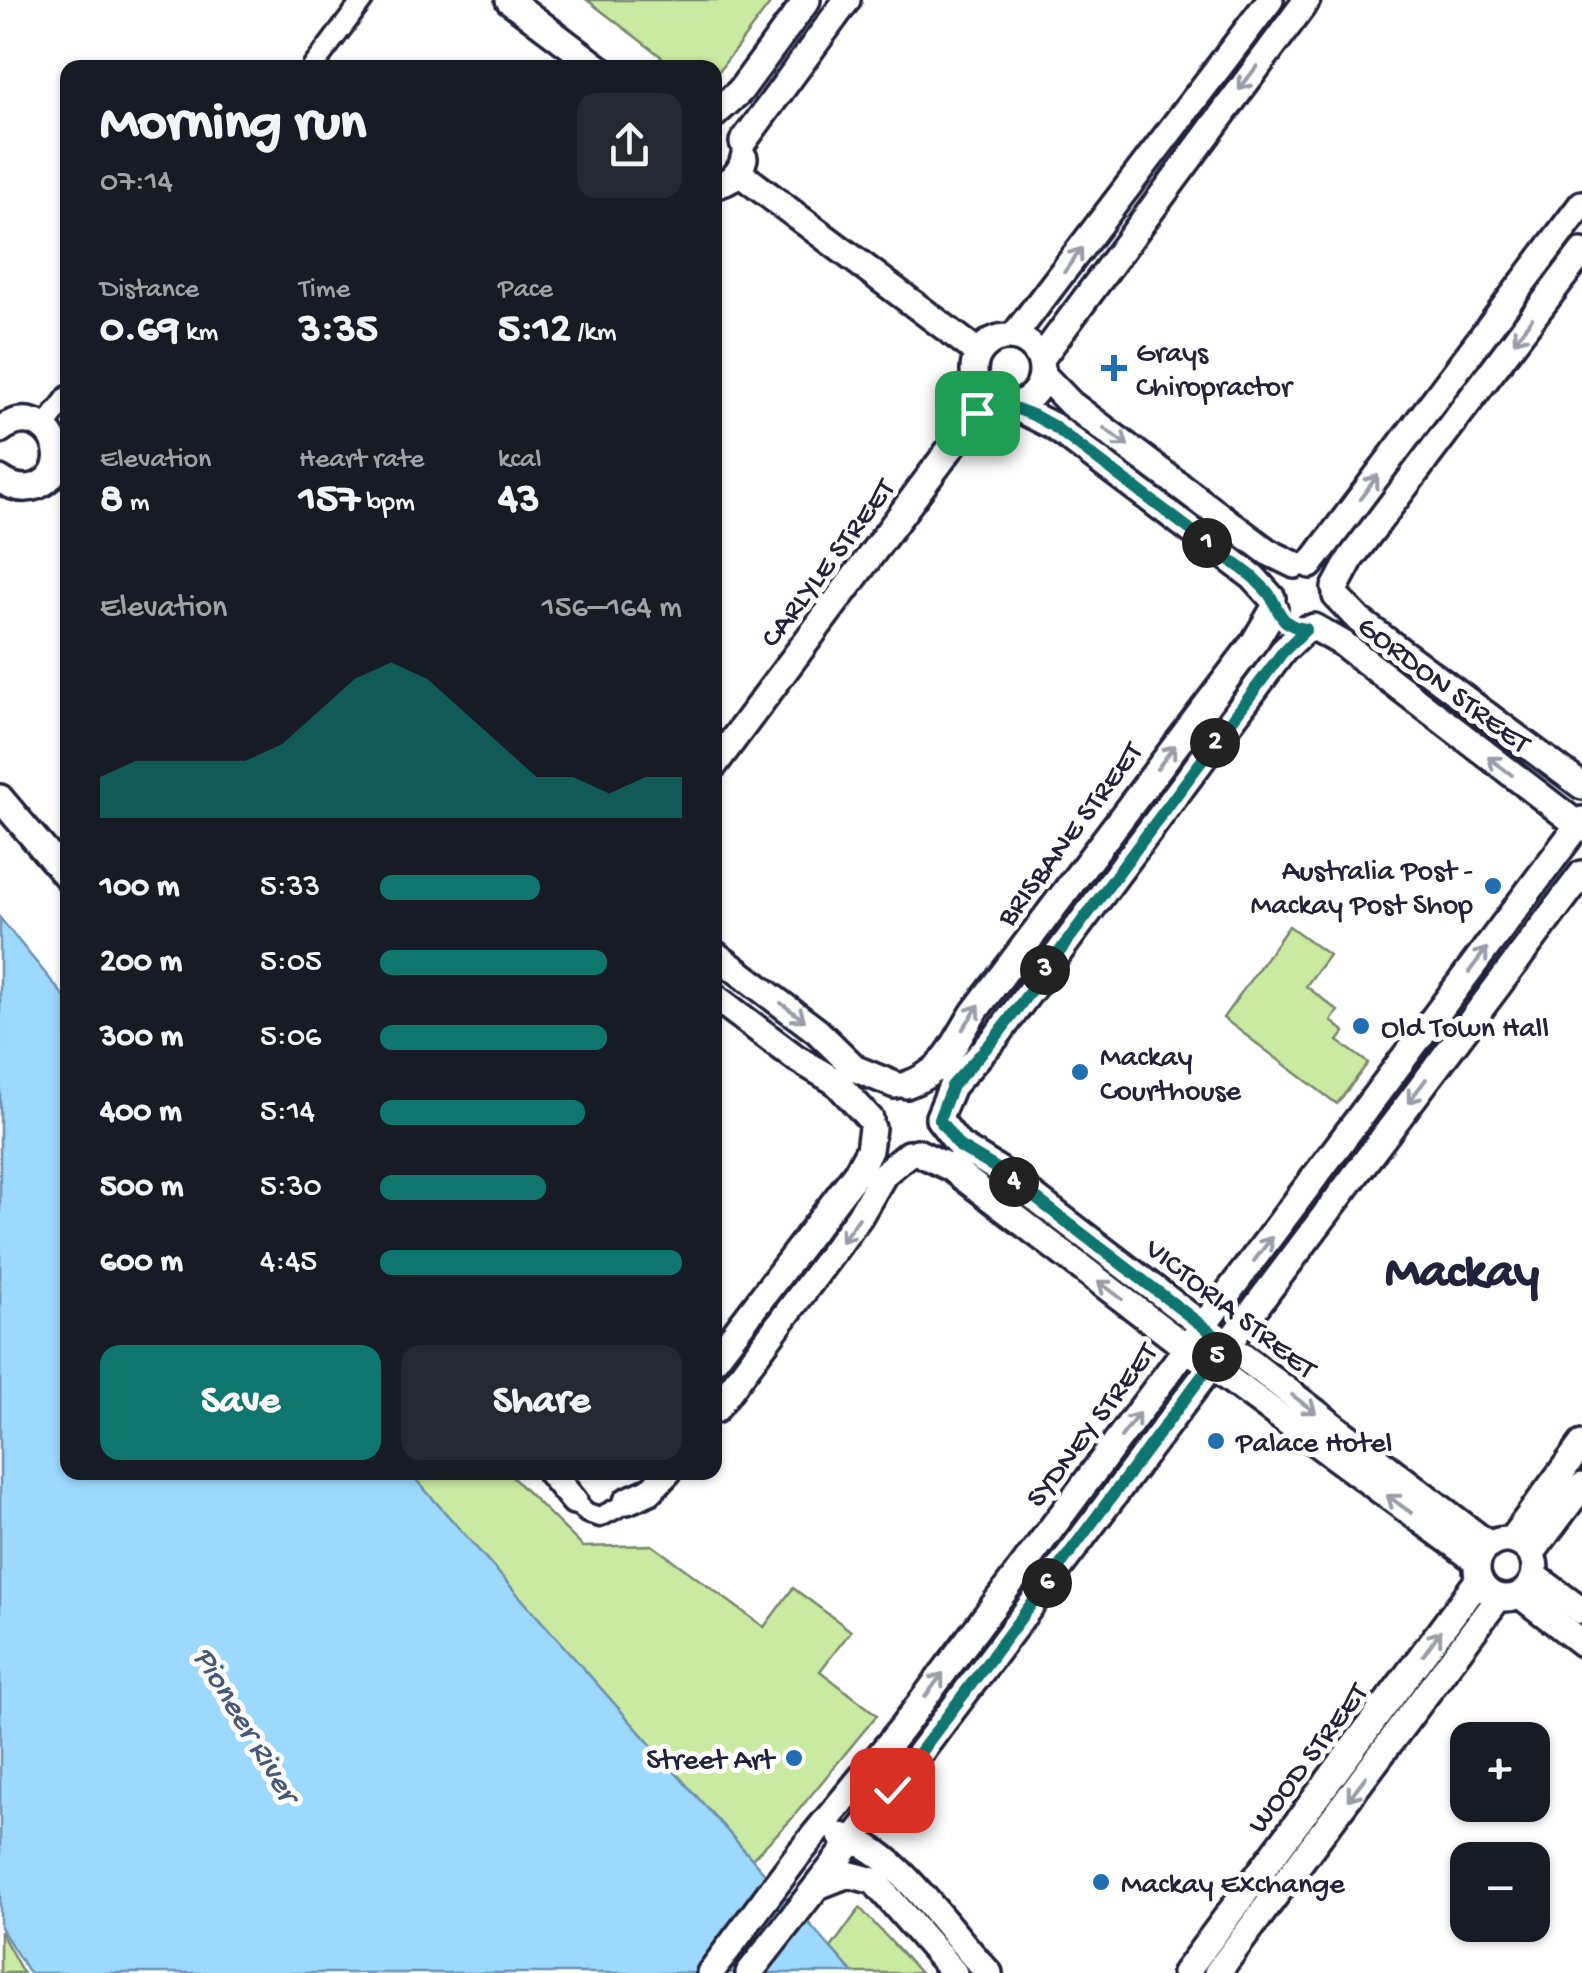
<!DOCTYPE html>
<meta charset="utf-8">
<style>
body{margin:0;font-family:"Gochi Hand",sans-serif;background:#242831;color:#f1f3f6;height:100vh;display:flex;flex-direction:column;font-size:38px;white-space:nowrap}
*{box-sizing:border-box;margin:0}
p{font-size:32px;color:#9ea1a6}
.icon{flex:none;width:55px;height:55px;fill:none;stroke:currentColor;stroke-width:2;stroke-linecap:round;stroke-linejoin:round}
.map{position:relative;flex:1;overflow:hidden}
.drawer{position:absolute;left:60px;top:60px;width:662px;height:1420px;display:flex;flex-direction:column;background:#171b24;border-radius:20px;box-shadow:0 2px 8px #0004}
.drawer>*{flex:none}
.tools{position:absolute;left:1450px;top:1722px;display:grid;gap:20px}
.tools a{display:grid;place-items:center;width:100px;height:100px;border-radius:20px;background:#171b24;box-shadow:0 2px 8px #0004;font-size:50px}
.pin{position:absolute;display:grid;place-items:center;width:85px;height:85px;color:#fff;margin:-42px;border-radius:20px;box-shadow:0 5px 15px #0006}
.km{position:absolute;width:50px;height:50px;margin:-25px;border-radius:50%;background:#222;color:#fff;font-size:28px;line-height:50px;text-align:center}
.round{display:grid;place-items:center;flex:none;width:105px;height:105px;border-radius:20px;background:#242831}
.headline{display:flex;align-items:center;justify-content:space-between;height:170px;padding:0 40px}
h1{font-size:55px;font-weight:700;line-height:75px}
.metrics{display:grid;grid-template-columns:repeat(3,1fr);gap:15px;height:170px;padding:10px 40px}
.metrics div{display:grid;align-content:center}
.metrics b{font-size:42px;font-weight:700}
.metrics small{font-size:28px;font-weight:400}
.metrics p{font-size:28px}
.chart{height:280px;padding:20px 40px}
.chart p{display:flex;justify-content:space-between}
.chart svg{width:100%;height:180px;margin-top:10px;fill:#0f766e;opacity:.7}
.action{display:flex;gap:20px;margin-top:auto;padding:20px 40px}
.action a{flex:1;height:115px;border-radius:20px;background:#0f766e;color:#fff;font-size:40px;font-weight:700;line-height:115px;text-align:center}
.action a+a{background:#242831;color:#f1f3f6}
ul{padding:0 40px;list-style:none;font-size:32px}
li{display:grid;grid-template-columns:160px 120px 1fr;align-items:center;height:75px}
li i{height:25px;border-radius:12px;background:#0f766e}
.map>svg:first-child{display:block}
.green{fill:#cae9a1;stroke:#76866e;stroke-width:2.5}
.water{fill:#9dd9fe;stroke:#6c90b0;stroke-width:2.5}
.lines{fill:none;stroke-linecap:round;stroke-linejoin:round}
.street-casing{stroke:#22223b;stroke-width:25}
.secondary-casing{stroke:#22223b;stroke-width:32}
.street{stroke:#fff;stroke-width:18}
.secondary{stroke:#fff;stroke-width:25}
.oneway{stroke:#9c9ca7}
.route-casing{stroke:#fff;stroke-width:20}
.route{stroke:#0f766e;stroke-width:12}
.poi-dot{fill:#1f6fb2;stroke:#fff;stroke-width:4}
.labels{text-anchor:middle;stroke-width:10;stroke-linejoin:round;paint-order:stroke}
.poi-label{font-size:30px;fill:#22223b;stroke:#fff;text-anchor:start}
.street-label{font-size:30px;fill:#22223b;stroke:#fff}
.water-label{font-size:32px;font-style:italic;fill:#475976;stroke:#fff}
.town-label{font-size:50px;font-weight:bold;fill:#22223b;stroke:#fff}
</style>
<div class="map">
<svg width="1582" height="1973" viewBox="0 0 1582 1973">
<rect width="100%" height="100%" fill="#fff"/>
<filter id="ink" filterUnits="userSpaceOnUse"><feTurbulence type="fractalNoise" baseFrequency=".01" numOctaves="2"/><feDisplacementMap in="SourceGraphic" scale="20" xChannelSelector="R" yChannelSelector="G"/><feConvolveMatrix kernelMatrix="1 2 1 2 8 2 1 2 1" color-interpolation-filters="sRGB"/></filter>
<g filter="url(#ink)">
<!-- green -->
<path class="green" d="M587,0H773L715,76V68L675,67Z
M1289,926L1329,955L1306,986L1338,1011L1331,1021L1345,1032L1338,1041L1368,1063L1337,1104L1223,1018Z
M410,1473H508L583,1547L652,1545L764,1627L793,1588L851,1631L820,1671L877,1715L789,1822L752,1859Z
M860,1908L920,1973H853L831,1948Z
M0,1931L23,1973H0Z"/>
<!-- water -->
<path class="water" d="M0,918L67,1000L68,1472L410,1473L853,1973H29L0,1927Z"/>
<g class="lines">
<defs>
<path id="street" d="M312,68L363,0
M44,428L68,396
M574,1501L587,1513L600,1517L623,1505"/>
<path id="secondary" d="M509,0L599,68
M715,114L740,91L807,0
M743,142L847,0
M738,172L979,353
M715,185C730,183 741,173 744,158
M1013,337L1270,0
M974 371a34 34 0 1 1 68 0a34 34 0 1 1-68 0Z
M1040,360L1307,0
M1042,374L1071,404L1268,552L1295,565
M1009,404L1053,426L1253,577L1272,598
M0,430C45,396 82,466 37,486C23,491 11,487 0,479
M1310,565L1582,204
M1335,588L1351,558L1582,252
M1336,596L1359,620L1582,786
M1314,627L1342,643L1582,828
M715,764L988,398
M0,798L68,878
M715,954L817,1031L856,1069L895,1085
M715,997L796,1058L836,1082L870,1119
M906,1085C947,1071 953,1044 975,1011L1255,641L1274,609
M939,1117L952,1086L996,1037L1283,651L1306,629
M939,1119L959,1145L999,1170L1489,1545
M917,1152L951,1168L1188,1349L1478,1562
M715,1359L857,1172L869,1150L872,1128
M715,1410L859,1217L884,1174L908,1154
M550,1472L574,1501
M627,1501L650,1491L668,1472
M1477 1569a29 29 0 1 1 58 0a29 29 0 1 1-58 0Z
M1511,1540L1582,1444
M1531,1554L1582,1486
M1535,1576L1582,1611
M1520,1595L1582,1643
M841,1836C896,1847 949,1933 989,1973
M820,1885L848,1874L874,1881L954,1973
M710,1973L798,1855L902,1728L1582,820
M749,1973L892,1790L1582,874
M1185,1973L1479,1579
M1217,1973L1499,1597"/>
</defs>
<!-- street casing -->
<use href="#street" class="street-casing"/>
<!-- secondary casing -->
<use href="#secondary" class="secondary-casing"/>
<!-- street -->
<use href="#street" class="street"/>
<!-- secondary -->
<use href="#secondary" class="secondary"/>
</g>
<!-- one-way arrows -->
<defs><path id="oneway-shaft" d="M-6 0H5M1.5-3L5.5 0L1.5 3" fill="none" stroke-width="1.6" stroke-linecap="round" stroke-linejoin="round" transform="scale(2.5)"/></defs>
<g class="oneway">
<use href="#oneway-shaft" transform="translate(1248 78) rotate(127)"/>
<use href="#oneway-shaft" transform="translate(1073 260) rotate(-54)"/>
<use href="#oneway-shaft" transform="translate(1523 330) rotate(127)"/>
<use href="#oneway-shaft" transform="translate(1116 437) rotate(37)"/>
<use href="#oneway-shaft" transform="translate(1369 487) rotate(-53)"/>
<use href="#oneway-shaft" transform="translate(1166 757) rotate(-53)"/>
<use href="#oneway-shaft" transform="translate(1500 766) rotate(-143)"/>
<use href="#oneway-shaft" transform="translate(1478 960) rotate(-53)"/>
<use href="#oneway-shaft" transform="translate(793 1012) rotate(37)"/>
<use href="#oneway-shaft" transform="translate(971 1017) rotate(-56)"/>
<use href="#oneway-shaft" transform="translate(1417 1091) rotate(127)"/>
<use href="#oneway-shaft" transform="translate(850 1230) rotate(127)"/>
<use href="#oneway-shaft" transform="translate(1263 1249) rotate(-53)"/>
<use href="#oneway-shaft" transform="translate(1110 1290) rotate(-143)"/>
<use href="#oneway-shaft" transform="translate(1304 1404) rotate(37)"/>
<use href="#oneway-shaft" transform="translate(1130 1425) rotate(-53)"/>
<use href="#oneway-shaft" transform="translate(1399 1504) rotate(-144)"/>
<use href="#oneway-shaft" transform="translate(1432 1643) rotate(-54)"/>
<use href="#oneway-shaft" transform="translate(934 1685) rotate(-53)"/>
<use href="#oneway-shaft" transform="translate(1357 1788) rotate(127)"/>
</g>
</g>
<g class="lines" filter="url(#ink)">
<defs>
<path id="route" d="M892,1790L1226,1344L999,1170L959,1146L939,1119L952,1086L996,1037L1282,653L1306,629C1282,626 1280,614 1271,597C1267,590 1258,583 1253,577L1053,426L1033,415L988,398L977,413"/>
</defs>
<!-- route casing -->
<use href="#route" class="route-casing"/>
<!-- route -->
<use href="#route" class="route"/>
</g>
<!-- markers -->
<g class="poi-dot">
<path d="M1109 353h10v10h10v10h-10v10h-10v-10h-10v-10h10z"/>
<circle cx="1493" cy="886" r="10"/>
<circle cx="1361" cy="1026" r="10"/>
<circle cx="1080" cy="1072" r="10"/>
<circle cx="1216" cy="1441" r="10"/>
<circle cx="794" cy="1758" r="10"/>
<circle cx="1101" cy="1882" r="10"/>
</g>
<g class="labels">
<!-- poi labels -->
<g class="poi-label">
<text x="1136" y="361">Grays<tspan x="1136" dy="34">Chiropractor</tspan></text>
<text x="1473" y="879" text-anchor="end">Australia Post -<tspan x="1473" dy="34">Mackay Post Shop</tspan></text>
<text x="1381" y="1036">Old Town Hall</text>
<text x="1100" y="1065">Mackay<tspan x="1100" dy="34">Courthouse</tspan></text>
<text x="1236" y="1451">Palace Hotel</text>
<text x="774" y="1768" text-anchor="end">Street Art</text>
<text x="1121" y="1892">Mackay Exchange</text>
</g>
<!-- street labels -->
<g class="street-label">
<text transform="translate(826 562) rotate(-53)" y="10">CARLYLE STREET</text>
<text transform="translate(1445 683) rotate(37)" y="10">GORDON STREET</text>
<text transform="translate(1068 833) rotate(-53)" y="10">BRISBANE STREET</text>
<text transform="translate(1232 1307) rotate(38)" y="10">VICTORIA STREET</text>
<text transform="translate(1090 1424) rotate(-53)" y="10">SYDNEY STREET</text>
<text transform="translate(1306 1757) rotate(-53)" y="10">WOOD STREET</text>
</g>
<!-- water labels -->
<g class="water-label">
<text transform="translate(248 1723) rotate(59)" y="11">Pioneer River</text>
</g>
<!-- town labels -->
<g class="town-label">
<text x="1462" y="1284">Mackay</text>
</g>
</g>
</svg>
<div class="tools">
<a>+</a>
<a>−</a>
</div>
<div class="pin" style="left:977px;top:413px;background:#1e9e55"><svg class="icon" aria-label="arrive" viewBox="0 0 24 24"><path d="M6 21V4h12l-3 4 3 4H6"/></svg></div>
<div class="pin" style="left:892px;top:1790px;background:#d93025"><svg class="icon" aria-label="check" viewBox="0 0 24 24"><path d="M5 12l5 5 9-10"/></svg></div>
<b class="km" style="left:1207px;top:543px">1</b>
<b class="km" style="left:1215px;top:743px">2</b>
<b class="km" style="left:1045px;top:970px">3</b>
<b class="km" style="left:1014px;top:1182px">4</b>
<b class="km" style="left:1217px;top:1357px">5</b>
<b class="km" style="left:1047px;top:1583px">6</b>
<section class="drawer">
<div class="headline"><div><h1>Morning run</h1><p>07:14</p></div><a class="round"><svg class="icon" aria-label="share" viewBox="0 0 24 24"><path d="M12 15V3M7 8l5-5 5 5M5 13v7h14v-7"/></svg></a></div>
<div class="metrics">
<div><p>Distance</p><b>0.69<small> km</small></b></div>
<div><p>Time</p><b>3:35</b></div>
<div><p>Pace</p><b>5:12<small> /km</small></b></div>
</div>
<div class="metrics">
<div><p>Elevation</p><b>8<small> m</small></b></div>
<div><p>Heart rate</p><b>157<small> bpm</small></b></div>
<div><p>kcal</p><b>43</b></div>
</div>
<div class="chart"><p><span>Elevation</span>156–164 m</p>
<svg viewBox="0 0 160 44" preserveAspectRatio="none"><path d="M0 44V34L10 30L20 30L30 30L40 30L50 26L60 18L70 10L80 6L90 10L100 18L110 26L120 34L130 34L140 38L150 34L160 34V44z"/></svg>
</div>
<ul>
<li><b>100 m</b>5:33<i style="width:53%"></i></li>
<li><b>200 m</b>5:05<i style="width:75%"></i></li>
<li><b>300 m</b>5:06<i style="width:75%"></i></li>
<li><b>400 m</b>5:14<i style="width:68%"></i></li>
<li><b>500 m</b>5:30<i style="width:55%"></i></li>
<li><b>600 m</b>4:45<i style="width:100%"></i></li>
</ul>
<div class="action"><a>Save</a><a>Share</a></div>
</section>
</div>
